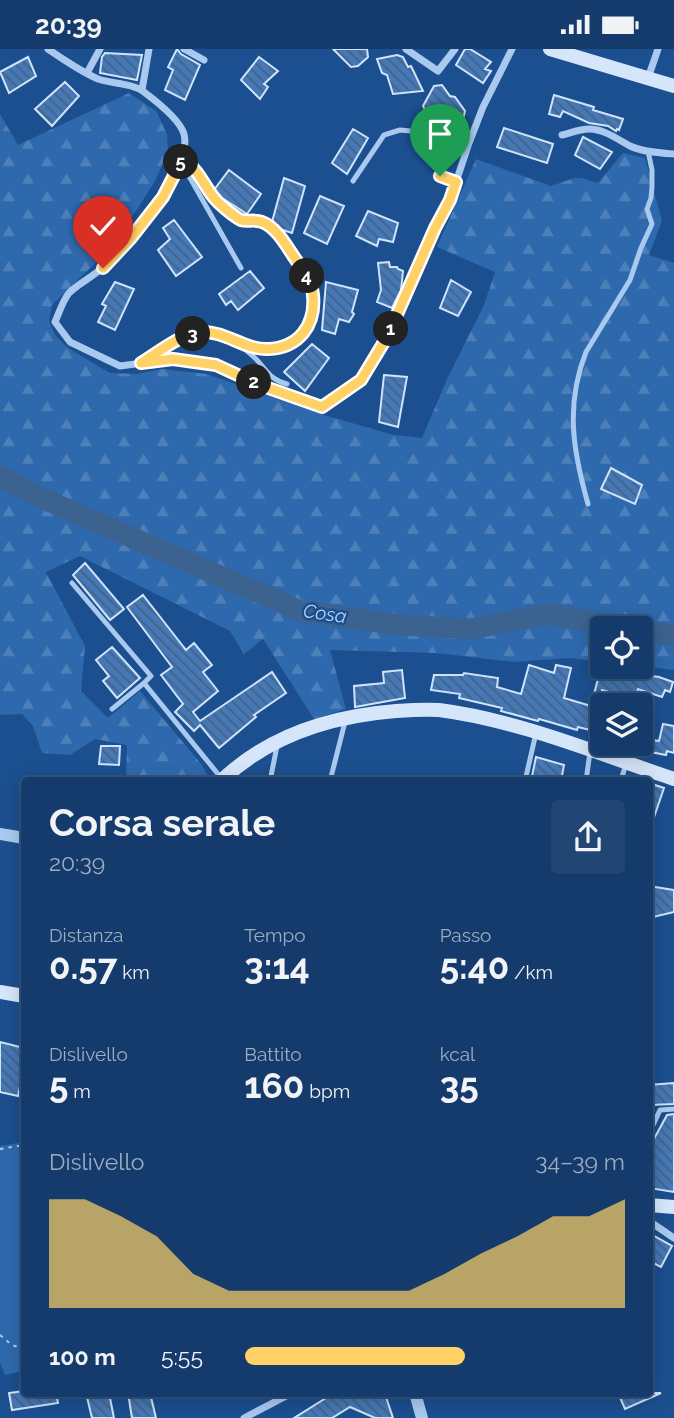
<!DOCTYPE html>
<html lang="it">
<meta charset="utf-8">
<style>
body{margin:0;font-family:Raleway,sans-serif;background:#214673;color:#f1f3f6;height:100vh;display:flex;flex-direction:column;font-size:26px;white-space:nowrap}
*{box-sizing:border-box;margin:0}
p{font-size:23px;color:#9dadc1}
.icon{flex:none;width:38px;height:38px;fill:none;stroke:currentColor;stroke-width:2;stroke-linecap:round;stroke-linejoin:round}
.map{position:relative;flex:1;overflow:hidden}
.sheet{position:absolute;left:21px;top:728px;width:632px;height:620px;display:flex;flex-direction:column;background:#143b6b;border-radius:7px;box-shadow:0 4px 18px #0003,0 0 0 2px #33557e}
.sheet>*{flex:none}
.tools{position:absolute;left:590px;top:567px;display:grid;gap:14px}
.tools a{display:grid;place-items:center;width:63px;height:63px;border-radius:7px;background:#143b6b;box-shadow:0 4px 18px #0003,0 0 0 2px #33557e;font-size:35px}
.pin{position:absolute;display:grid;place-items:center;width:60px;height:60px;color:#fff;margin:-72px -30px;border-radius:50% 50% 50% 0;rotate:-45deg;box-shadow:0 0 7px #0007}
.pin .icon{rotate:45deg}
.km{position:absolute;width:35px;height:35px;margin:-18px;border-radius:50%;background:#222;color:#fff;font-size:19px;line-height:35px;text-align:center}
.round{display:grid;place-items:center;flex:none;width:74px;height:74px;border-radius:7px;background:#214673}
.head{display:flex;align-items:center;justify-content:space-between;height:119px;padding:0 28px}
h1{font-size:38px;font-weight:700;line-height:52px}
.metrics{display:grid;grid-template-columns:repeat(3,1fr);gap:10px;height:119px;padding:7px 28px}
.metrics div{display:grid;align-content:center}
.metrics b{font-size:35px;font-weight:700}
.metrics small{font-size:19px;font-weight:400}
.metrics p{font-size:19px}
.chart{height:196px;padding:14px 28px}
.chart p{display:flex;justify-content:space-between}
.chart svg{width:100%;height:126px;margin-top:7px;fill:#ffd166;opacity:.7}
ul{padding:0 28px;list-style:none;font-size:23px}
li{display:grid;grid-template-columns:112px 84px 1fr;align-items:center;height:52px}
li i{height:18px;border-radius:9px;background:#ffd166}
.status{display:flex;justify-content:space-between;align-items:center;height:49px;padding:0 35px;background:#143b6b;direction:ltr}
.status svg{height:19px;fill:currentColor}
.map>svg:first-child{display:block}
.grass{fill:#2e69ad}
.forest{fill:url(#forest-firs)}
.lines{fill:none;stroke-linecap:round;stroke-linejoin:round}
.river{stroke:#3c6290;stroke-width:21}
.building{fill:url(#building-back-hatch);stroke:#cfe3fa;stroke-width:2}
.path{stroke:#a9c9ee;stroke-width:2;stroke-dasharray:3.5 5;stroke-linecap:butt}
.service{stroke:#a9c9ee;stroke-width:5}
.minor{stroke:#a9c9ee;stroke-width:7}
.tertiary{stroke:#a9c9ee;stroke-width:12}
.secondary{stroke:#d6e6fa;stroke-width:14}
.route-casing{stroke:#fff;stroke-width:14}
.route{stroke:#ffd166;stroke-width:9}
.labels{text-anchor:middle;stroke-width:5;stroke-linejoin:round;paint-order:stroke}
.water-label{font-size:19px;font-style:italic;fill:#b5d3f5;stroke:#1b4f8f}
</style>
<div class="status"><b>20:39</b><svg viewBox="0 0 49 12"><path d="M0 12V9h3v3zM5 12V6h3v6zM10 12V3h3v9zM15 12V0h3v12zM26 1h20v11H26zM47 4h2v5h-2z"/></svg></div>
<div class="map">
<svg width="674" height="1369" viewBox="0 0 674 1369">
<defs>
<pattern id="forest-firs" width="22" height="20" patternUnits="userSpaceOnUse" patternTransform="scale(1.75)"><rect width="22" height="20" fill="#2e69ad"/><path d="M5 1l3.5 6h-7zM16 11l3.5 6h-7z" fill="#4d80b9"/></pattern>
<pattern id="building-back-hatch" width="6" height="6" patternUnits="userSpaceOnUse" patternTransform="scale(1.75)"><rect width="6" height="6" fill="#4478b7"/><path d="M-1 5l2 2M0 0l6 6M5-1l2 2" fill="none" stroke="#486282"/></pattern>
</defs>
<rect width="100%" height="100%" fill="#1b4f8f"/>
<!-- grass -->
<path class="grass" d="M24,1093V1322L5,1326L0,1314V1097Z"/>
<!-- forest -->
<path class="forest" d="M129,44L156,62L167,85L168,102L155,132L115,195L52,256L49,272L55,286L68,299L110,324L137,325L162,320L207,325L324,366L394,386L422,389L448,328L484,256L495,223L437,198L476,110L551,137L574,129H582L598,134L623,104L645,109L662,172L649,206L674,214V621L641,617L640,579H602V613L570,609L514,613L436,604L330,601L346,660L314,670L263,590L244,605L230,582L80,507L46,523L85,597L81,642L108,669L140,642L202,716L210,731H126L127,696L95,690L70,706L42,704L33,677L22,665L0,666V65L18,96Z"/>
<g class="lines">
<!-- river -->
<path class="river" d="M0,427L35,446L300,562L401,576L470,580L547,565L634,579
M640,580L674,587"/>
</g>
<!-- building -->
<path class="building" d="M177,0L181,5L200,16L185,51L165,41L173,21L168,18Z
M333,0H367L368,8L358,17L351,18Z
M465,0H470L491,13L485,20L491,22L483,34L456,16Z
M105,4L142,6L137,31L100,24L102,8Z
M397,6L403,8L408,18L411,17L423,42L393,45L387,26L382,24L377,10Z
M28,8L36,27L9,44L0,23Z
M259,8L278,22L264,35L268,38L260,50L241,31Z
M65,33L79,47L52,77L35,60Z
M442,36L450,47L455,48L465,62L463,71L443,77L436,65L428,66L423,57L434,37Z
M554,46L594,58L593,61L623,70L619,81L617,80L616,82L608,77L589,74L563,62L560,68L549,65Z
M504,79L553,95L547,114L497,98Z
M353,80L368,89L347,125L332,114Z
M583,88L612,103L600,120L575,106Z
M229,121L261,145L247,165L219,147L214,141Z
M284,129L305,137L292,184L280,180L272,173Z
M320,147L344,157L327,195L304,184Z
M368,162L398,174L393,193L379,190L377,197L356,187Z
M174,171L202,208L176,227L158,201L170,190L163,179Z
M389,213L390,218H397L398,220L403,222L401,241L392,259L377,253L381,241L378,214Z
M250,222L264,239L238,261L231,252L226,256L219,245Z
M451,231L471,243L458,267L440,259Z
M115,233L134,240L115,281L98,273L106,257L102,255Z
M326,233L358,241L352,263L354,265L349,273L339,270L335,285L322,281Z
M312,295L329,309L305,342L284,323Z
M384,326L407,328L398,378L379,373Z
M611,419L642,436L635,455L601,440Z
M85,514L124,560L110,571L73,526Z
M143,546L186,601L194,594L212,616L203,623L218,642L193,663L200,672L272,623L286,644L254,666L256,668L219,699L200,676L194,682L175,663L183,655L161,626L172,618L127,558Z
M112,598L140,629L117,649L103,632L109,627L96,611Z
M529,616L554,624L556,616L571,619L564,649L591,657L600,622L630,630L632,624L659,628L673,633L670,643L665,641L662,648L638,640L634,656H625L627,648L602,641V684L578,678L577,681L539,670L538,672L501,662L502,659L459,649L460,645L431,641L434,626H463L464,624L498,629L497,638L521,645Z
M402,621L405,649L355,658L354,637L384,634L383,623Z
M663,675L674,677V704L667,702L666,706L640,701V689L659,692Z
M101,697H120L119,716L99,715Z
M536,708L564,716L561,732H531Z
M649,734L664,739L651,777H649Z
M649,837L674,841V863L649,869Z
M0,993L24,999V1020L18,1047L0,1043Z
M674,1034V1055L650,1056L649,1036Z
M674,1065V1143L649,1139V1099L667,1066Z
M649,1184L672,1197L661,1218L649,1212Z
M24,1342V1344H56L58,1354L12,1361L9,1344Z
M86,1344H109L114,1369H92Z
M128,1344H150L156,1369H132Z
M334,1344H375L386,1348L393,1369H375L350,1358L332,1369H294Z
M618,1344H661L625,1360Z"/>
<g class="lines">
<!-- path -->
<path class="path" d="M0,1100L24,1096
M0,1286L12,1296L24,1300"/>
<!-- service -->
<path class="service" d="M181,113L241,219
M353,132L384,86L400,81L411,82L422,91L436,114L440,127L456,133
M237,294C243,299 250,304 255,309C267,321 270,331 287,335
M144,312C159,303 183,284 200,283C236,280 251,313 293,293C301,289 307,282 309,273C317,242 311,234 294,208C287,196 276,179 262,173C256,170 248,174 241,171C235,169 220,156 216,152C207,142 200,124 191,117C188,115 184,114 181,113
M588,455C573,402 565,356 586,303L630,231L641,199L652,175L647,160L651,149L652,138V121L648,102
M72,534L151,627L144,634
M112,660L144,634L222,730
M270,732L277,697
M330,732L345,673
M525,732L536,684
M586,732L590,703
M621,732L626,714
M649,1085L660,1061L674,1060"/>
<!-- minor -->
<path class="minor" d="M48,0C64,11 80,22 98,30C113,35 132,34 144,43C156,52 180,71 184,85C193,121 129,195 103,218C93,228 79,234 69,244C63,251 59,264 55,273L70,293L120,317L173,310L216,316L257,335L322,358L361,331L387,288L435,179L450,151L469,94L483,58L512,0
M184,0L204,11
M406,0L438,22L455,0
M87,24L100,0
M648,29L658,0
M142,41L149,0
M562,86C570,84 580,80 589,80C604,80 617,90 630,97C643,103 660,104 674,105
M649,1172L674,1189
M244,1369L292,1344"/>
<!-- tertiary -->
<path class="tertiary" d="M0,785L24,789
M415,1344L422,1369"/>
<!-- secondary -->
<path class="secondary" d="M550,0L674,37
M221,732C268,687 332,667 396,662C410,661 425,660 439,661C518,671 599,705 674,730
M0,943L24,947
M649,1156L674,1158"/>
</g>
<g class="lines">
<defs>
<path id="route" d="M103,219L131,189L163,148L181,113C184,114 188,115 191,117C200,124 207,142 216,151C220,156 235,168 241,171C247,173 255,170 262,173C276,178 286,196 294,208C302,219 312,232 313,246C316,276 299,299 268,300C245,301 225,282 202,283C183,283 156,305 141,314L173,310L216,316L257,335L322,358L361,331L387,288L435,179L450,151L456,133L440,127"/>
</defs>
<!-- route casing -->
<use href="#route" class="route-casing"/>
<!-- route -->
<use href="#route" class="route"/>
</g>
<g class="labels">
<!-- water labels -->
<g class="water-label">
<text transform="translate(325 564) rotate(8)" y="7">Cosa</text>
</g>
</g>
</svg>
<div class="tools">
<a><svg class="icon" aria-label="locate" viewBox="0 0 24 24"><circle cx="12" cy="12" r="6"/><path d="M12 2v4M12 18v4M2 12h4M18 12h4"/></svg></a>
<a><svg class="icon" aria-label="layers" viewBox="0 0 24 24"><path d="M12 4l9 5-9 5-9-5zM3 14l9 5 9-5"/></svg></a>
</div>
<div class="pin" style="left:440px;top:127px;background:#1e9e55"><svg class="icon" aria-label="arrive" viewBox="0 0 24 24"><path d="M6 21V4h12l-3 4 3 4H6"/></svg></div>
<div class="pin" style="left:103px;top:219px;background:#d93025"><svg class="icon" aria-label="check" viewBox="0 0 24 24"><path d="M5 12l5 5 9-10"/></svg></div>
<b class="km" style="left:391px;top:280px">1</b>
<b class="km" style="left:254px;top:333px">2</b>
<b class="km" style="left:193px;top:285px">3</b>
<b class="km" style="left:307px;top:227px">4</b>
<b class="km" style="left:181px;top:113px">5</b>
<section class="sheet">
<div class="head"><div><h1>Corsa serale</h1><p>20:39</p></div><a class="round"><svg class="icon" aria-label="share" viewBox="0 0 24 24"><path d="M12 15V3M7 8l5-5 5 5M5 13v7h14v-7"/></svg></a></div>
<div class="metrics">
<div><p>Distanza</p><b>0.57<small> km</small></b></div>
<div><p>Tempo</p><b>3:14</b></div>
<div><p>Passo</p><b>5:40<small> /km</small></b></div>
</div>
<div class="metrics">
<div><p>Dislivello</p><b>5<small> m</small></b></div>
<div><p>Battito</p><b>160<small> bpm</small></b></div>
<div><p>kcal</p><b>35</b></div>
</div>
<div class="chart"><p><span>Dislivello</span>34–39 m</p>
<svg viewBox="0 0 160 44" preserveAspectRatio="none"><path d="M0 44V6L10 6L20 12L30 19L40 32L50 38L60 38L70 38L80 38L90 38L100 38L110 32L120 25L130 19L140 12L150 12L160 6V44z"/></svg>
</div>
<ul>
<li><b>100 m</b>5:55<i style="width:58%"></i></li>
</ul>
</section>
</div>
